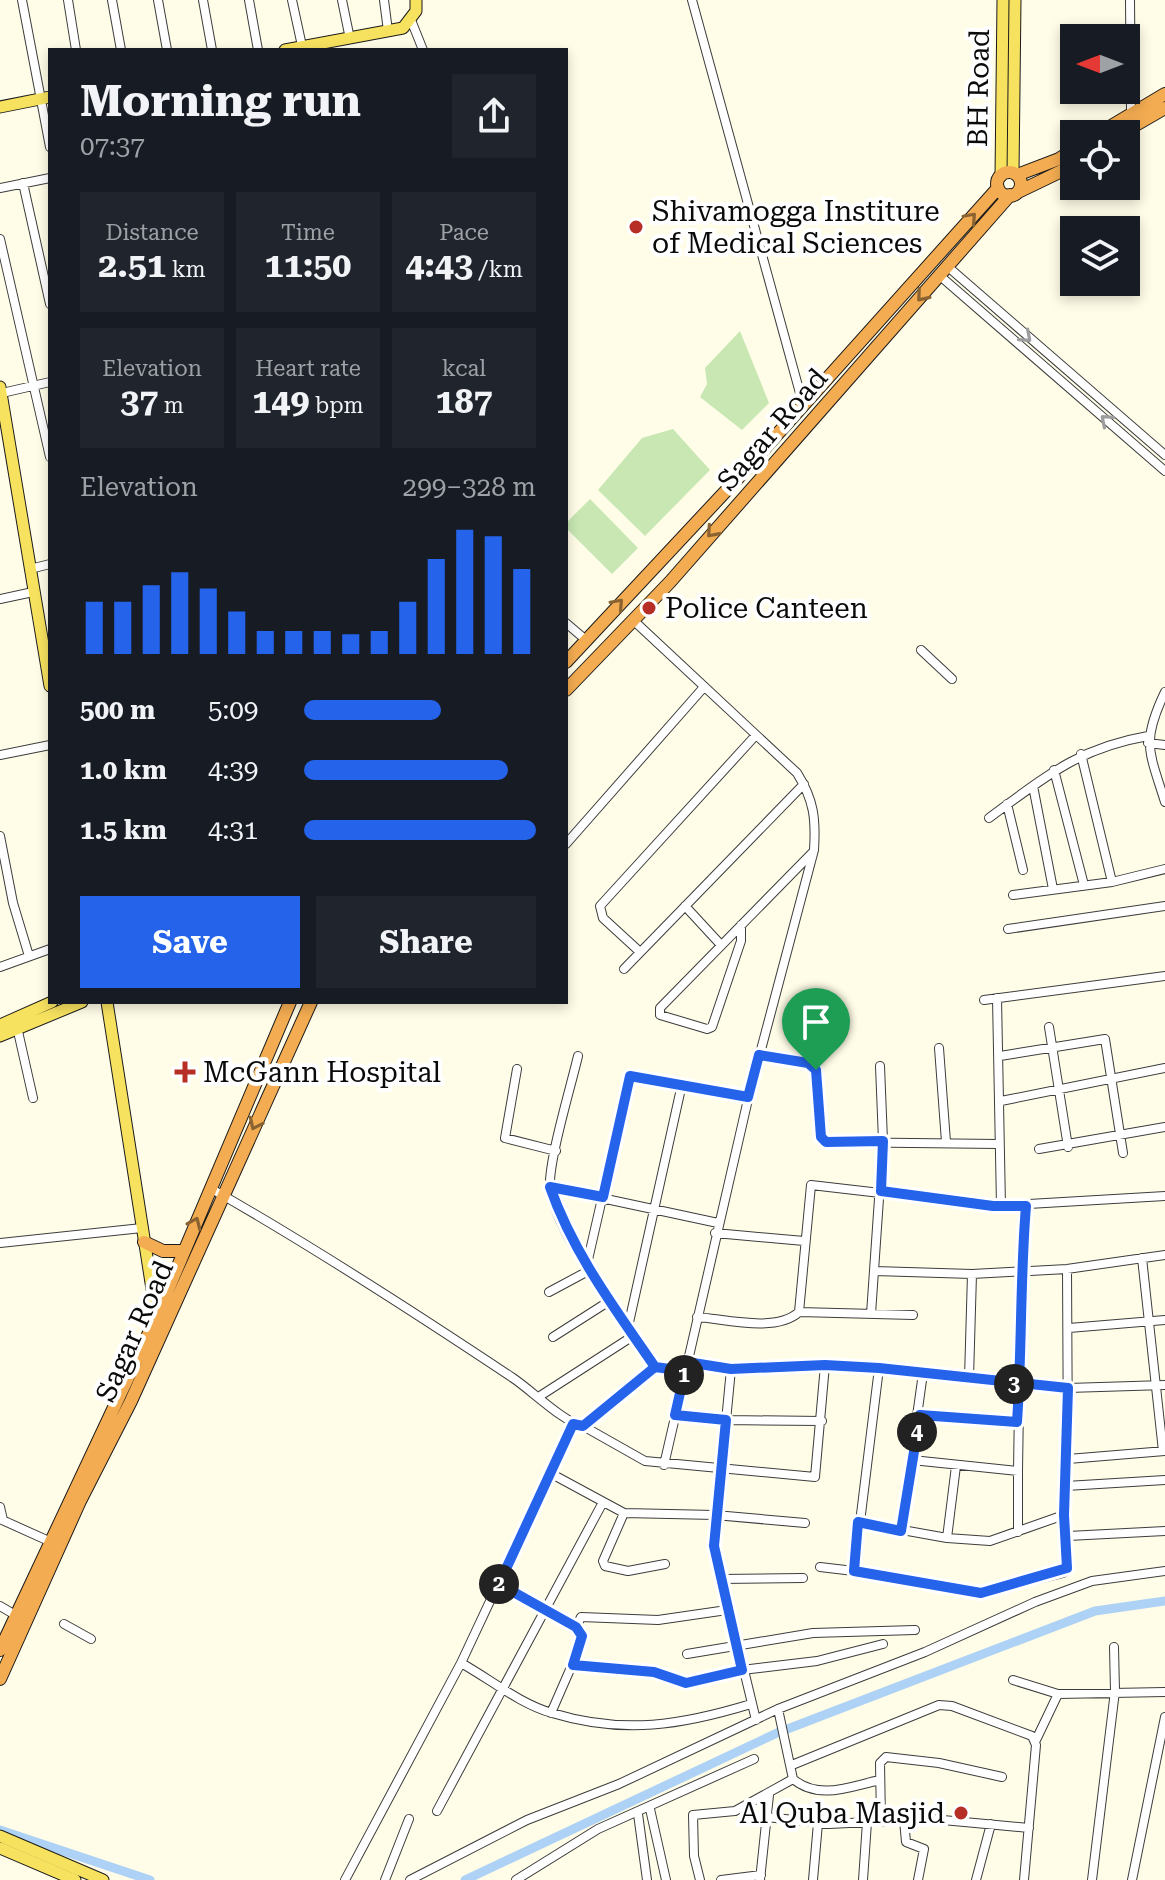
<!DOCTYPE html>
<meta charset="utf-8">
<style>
body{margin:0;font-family:"Roboto Serif",serif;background:#20242c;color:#f1f3f6;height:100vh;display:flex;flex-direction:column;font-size:30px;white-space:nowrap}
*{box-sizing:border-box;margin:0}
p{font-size:26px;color:#9ea1a6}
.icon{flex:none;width:44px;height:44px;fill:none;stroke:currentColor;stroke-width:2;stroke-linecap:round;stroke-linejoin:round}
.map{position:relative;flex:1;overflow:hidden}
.details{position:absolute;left:48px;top:48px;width:520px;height:956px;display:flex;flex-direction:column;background:#171b24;border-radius:0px;box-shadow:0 4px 12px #0003}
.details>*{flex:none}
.needle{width:52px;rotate:270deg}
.controls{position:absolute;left:1060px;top:24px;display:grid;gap:16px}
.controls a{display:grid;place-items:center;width:80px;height:80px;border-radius:0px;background:#171b24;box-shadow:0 4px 12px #0003;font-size:40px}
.pin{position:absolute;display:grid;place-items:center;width:68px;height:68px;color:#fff;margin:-82px -34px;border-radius:50% 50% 50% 0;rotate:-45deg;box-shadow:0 0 8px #0007}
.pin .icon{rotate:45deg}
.km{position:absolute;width:40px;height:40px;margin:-20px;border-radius:50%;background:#222;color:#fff;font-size:22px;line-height:40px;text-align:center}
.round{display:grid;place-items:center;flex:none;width:84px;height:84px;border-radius:0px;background:#20242c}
.head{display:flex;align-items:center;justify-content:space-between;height:136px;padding:0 32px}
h1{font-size:44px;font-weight:700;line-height:60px}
.metrics{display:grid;grid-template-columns:repeat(3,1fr);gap:12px;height:136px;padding:8px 32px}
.metrics div{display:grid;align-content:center;border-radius:0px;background:#20242c;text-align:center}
.metrics b{font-size:34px;font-weight:700}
.metrics small{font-size:22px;font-weight:400}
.metrics p{font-size:22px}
.chart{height:224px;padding:16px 32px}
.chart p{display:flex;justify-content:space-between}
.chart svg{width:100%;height:144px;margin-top:8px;stroke:#2563eb;stroke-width:6}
.cta{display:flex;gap:16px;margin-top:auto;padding:16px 32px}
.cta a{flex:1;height:92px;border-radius:0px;background:#2563eb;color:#fff;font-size:32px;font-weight:700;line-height:92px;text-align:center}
.cta a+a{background:#20242c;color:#f1f3f6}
ul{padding:0 32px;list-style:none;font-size:26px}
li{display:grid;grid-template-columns:128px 96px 1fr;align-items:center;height:60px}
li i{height:20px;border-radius:10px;background:#2563eb}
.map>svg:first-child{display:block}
.green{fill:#c8e7b2}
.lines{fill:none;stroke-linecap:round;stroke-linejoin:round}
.canal{stroke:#add2f5;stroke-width:9}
.minor-casing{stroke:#3d3d3d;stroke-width:10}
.major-casing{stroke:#1b1b1b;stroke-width:13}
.highway-casing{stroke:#1b1b1b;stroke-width:14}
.minor{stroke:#fff;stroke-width:8}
.major{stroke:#f7e25f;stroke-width:11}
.highway{stroke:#f3ac51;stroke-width:12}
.oneway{stroke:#8a6331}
.oneway2{stroke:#9d9d9d}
.route-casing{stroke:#fff;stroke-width:16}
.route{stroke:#2563eb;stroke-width:10}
.poi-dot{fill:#b62e25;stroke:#fff;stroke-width:3}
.labels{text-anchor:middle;stroke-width:8;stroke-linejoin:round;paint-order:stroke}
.street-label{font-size:28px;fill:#0a0a0a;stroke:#fff}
.poi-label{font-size:28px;fill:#0a0a0a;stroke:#fff;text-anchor:start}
</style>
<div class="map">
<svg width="1165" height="1880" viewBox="0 0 1165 1880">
<rect width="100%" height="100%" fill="#fffde7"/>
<!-- green -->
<path class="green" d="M740,331L769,403L742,430L700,397L707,384L705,368Z
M673,429L710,470L645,536L598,490L642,438Z
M590,499L638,548L612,574L566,528V523Z"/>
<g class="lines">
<!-- canal -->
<path class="canal" d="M0,1830L150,1880
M465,1880L777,1733L1095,1611L1165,1601"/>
<defs>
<path id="minor" d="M22,0L50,147
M68,0L76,50
M112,0L121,50
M158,0L167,50
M203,0L212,50
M249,0L258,50
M292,0L302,46
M342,0L350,39
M384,0L388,31
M692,0L803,404
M1130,0L1131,113
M411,20L423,50
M23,183L50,304
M0,188L50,178
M0,239L50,457
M947,266L1165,455
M939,275L1165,471
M2,393L50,382
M30,569L50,564
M0,599L33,592
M633,620L797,773C814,800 816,819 814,850L749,1095L664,1465
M566,623L586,640
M921,650L952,679
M1165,692C1141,742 1149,751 1165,802
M1148,743L1165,745
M1081,754L1112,882
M0,755L50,745
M1054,770L1084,885
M1033,786L1053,889
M1007,804L1023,870
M989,818C1045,777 1078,748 1148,736
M0,836L13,903L29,956
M566,844L704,687
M1013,895L1112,882L1165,869
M685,906L721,945
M741,925V941L712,1027L707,1029L660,1015V1008L813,852
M1008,929L1165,906
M640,952L603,918L600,906L756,735
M0,967L50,949
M624,969L804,784
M997,998L1001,1206
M984,1000L1165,976
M17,1027L33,1098
M1049,1027L1068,1147
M939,1048L946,1142
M759,1055L814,1065L821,1137L826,1142L998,1144
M578,1056C571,1086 548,1162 550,1188C556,1235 627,1326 655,1367
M1000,1056L1105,1039L1123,1153
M517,1069L505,1138L556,1151
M1001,1101L1165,1068
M1039,1149L1165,1127
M550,1187L718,1223
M210,1188C314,1247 414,1312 513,1378C531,1390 566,1424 583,1426L645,1461L815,1477L825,1365
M715,1233L804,1241
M0,1243L142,1228
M1142,1258L1163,1451
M587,1264L630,1076L748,1097
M875,1271L972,1274L1067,1269L1165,1255
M549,1292L590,1270
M871,1314L883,1141L880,1066
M913,1315L799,1312L811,1185L993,1206L1165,1196
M697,1317C725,1319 776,1333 799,1312
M628,1327L682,1084
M1069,1328L1165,1320
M553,1337L611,1300
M687,1362L731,1369L825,1365L879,1368L1068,1388L1165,1385
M879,1368L854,1571L981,1593L1063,1573L1068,1564L1064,1515L1068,1459L1067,1269
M731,1369L714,1546L756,1720
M969,1378L972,1274
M540,1396L633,1336
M675,1415L726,1420L822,1421
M920,1415L1017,1422
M583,1426L655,1367L685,1371
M1068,1459L1165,1451
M912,1460L1018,1471L1021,1271L1026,1206
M550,1473L624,1513L715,1515L805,1523
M1066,1486L1165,1480
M0,1507L3,1520
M624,1513L603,1561L605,1566L628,1571L665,1564
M0,1519L51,1542
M858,1522L947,1538L990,1541L1064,1515
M901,1531L923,1373
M1018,1532V1471
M1068,1536L1165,1531
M947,1538L956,1466
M820,1567L854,1571
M720,1579L803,1578
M499,1584L576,1627
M0,1606L17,1616
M64,1624L91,1639
M687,1654L813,1633L915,1630
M461,1663C490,1679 520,1704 552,1713C624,1735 682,1725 751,1704
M573,1665L654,1672L678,1681L693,1682L742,1670L817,1661L883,1644
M1013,1680L1058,1694
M551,1713L582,1642V1636L576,1627L581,1617L658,1620L727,1610
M1036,1740L1058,1694L1165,1692
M792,1765L939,1705L952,1706L1032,1736L1036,1745L1024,1880
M793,1779C819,1801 851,1786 880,1780
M650,1809L666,1880
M437,1811L602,1504
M638,1814L647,1880
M767,1817L829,1824L932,1819L1029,1828
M904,1820L906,1842L924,1849L918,1880
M881,1821L880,1763L886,1757L939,1763L1002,1777
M345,1880L461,1663L573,1424
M385,1880L409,1819
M410,1880L527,1820L619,1784L778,1709L925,1652L1035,1602L1092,1581L1165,1571
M516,1880L598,1829L754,1759
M700,1880L694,1856L693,1815L735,1811L793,1779L778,1709
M721,1880L761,1875
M760,1880L769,1795
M813,1880L818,1823
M863,1880L867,1822
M976,1880L991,1824
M1092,1880L1115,1691L1114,1647
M1132,1880L1165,1717"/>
<path id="major" d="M285,50L403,28L416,11V0
M0,107L50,97
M1013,173L1015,0
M1001,176L1003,0
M0,387L50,686
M107,1002L157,1321
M0,1025L52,1002
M0,1036L82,1002
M0,1836L103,1880
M0,1848L75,1880"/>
<path id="highway" d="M1098,134L1165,94
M1120,134L1165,108
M997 184a12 12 0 1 1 24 0a12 12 0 1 1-24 0Z
M1017,175L1059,159L1074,149
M1018,192L1074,165
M566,662L738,478L998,188
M566,690L670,582L1010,195
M144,1242L163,1251H183
M0,1650L156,1318L290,1002
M0,1679L80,1501L131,1401L311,1002"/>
</defs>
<!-- minor casing -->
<use href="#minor" class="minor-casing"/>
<!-- major casing -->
<use href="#major" class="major-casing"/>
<!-- highway casing -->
<use href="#highway" class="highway-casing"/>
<!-- minor -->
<use href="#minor" class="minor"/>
<!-- major -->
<use href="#major" class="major"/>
<!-- highway -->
<use href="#highway" class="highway"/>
</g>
<!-- one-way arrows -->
<defs><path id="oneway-chevron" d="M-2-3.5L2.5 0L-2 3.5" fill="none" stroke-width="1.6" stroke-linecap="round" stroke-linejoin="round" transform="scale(2)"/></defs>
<g class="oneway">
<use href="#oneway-chevron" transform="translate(971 218) rotate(-48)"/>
<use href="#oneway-chevron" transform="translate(922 296) rotate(130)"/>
<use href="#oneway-chevron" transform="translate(712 532) rotate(131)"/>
<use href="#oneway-chevron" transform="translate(618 604) rotate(-48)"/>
<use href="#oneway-chevron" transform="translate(255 1124) rotate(115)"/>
<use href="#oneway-chevron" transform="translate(195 1223) rotate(-66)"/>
</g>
<g class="oneway2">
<use href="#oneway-chevron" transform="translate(1026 337) rotate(41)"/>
<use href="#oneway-chevron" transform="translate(1106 420) rotate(-139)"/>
</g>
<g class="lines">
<defs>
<path id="route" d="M816,1070L808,1063L759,1055L748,1097L630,1076L603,1197L550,1187C573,1253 616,1310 655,1367L685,1371L675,1415L726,1420L714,1546L742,1670L686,1683L654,1672L573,1665L582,1636L576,1627L499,1584L573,1424L583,1426L655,1367L685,1371L687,1362L731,1369L825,1365L879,1368L1068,1388L1064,1515L1067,1568L981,1593L854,1571L858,1522L901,1531L920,1415L1017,1422C1022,1350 1020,1278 1026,1206H993L881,1191L883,1141L826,1142L821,1137L816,1070"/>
</defs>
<!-- route casing -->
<use href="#route" class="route-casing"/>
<!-- route -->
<use href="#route" class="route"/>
</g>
<!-- markers -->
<g class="poi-dot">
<circle cx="636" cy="227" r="8"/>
<circle cx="649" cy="608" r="8"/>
<path d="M181 1060h8v8h8v8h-8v8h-8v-8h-8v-8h8z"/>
<circle cx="961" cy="1813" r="8"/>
</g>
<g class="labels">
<!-- street labels -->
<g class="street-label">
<text transform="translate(978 88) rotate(-89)" y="10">BH Road</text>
<text transform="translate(772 429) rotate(-49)" y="10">Sagar Road</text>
<text transform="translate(134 1331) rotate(-66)" y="10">Sagar Road</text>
</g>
<!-- poi labels -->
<g class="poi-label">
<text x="652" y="221">Shivamogga Institure<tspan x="652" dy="32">of Medical Sciences</tspan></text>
<text x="665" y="618">Police Canteen</text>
<text x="203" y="1082">McGann Hospital</text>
<text x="945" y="1823" text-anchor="end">Al Quba Masjid</text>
</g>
</g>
</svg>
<div class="controls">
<a><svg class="needle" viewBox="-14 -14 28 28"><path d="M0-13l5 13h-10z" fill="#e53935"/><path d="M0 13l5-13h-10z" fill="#9ea1a6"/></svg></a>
<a><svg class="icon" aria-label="locate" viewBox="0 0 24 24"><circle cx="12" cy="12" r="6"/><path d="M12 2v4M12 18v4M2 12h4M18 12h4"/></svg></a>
<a><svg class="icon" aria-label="layers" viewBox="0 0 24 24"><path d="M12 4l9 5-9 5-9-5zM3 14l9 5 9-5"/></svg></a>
</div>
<div class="pin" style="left:816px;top:1070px;background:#1e9e55"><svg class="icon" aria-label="arrive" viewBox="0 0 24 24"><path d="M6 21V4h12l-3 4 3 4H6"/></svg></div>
<b class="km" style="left:684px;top:1375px">1</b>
<b class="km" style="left:499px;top:1584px">2</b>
<b class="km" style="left:1014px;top:1384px">3</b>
<b class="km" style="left:917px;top:1432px">4</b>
<section class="details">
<div class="head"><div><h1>Morning run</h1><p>07:37</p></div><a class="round"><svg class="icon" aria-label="share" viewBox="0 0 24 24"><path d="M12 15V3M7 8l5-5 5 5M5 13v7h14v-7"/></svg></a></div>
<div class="metrics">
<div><p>Distance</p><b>2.51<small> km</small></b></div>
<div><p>Time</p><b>11:50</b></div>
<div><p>Pace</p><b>4:43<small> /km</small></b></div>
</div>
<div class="metrics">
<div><p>Elevation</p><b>37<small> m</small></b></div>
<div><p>Heart rate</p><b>149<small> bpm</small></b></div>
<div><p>kcal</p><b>187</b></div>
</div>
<div class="chart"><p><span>Elevation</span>299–328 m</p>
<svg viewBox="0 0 160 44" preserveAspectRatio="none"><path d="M5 44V28M15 44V28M25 44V23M35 44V19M45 44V24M55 44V31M65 44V37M75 44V37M85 44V37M95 44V38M105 44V37M115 44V28M125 44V15M135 44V6M145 44V8M155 44V18"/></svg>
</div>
<ul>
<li><b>500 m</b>5:09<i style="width:59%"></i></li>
<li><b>1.0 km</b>4:39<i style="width:88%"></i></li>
<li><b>1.5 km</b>4:31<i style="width:100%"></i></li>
</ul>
<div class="cta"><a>Save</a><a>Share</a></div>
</section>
</div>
